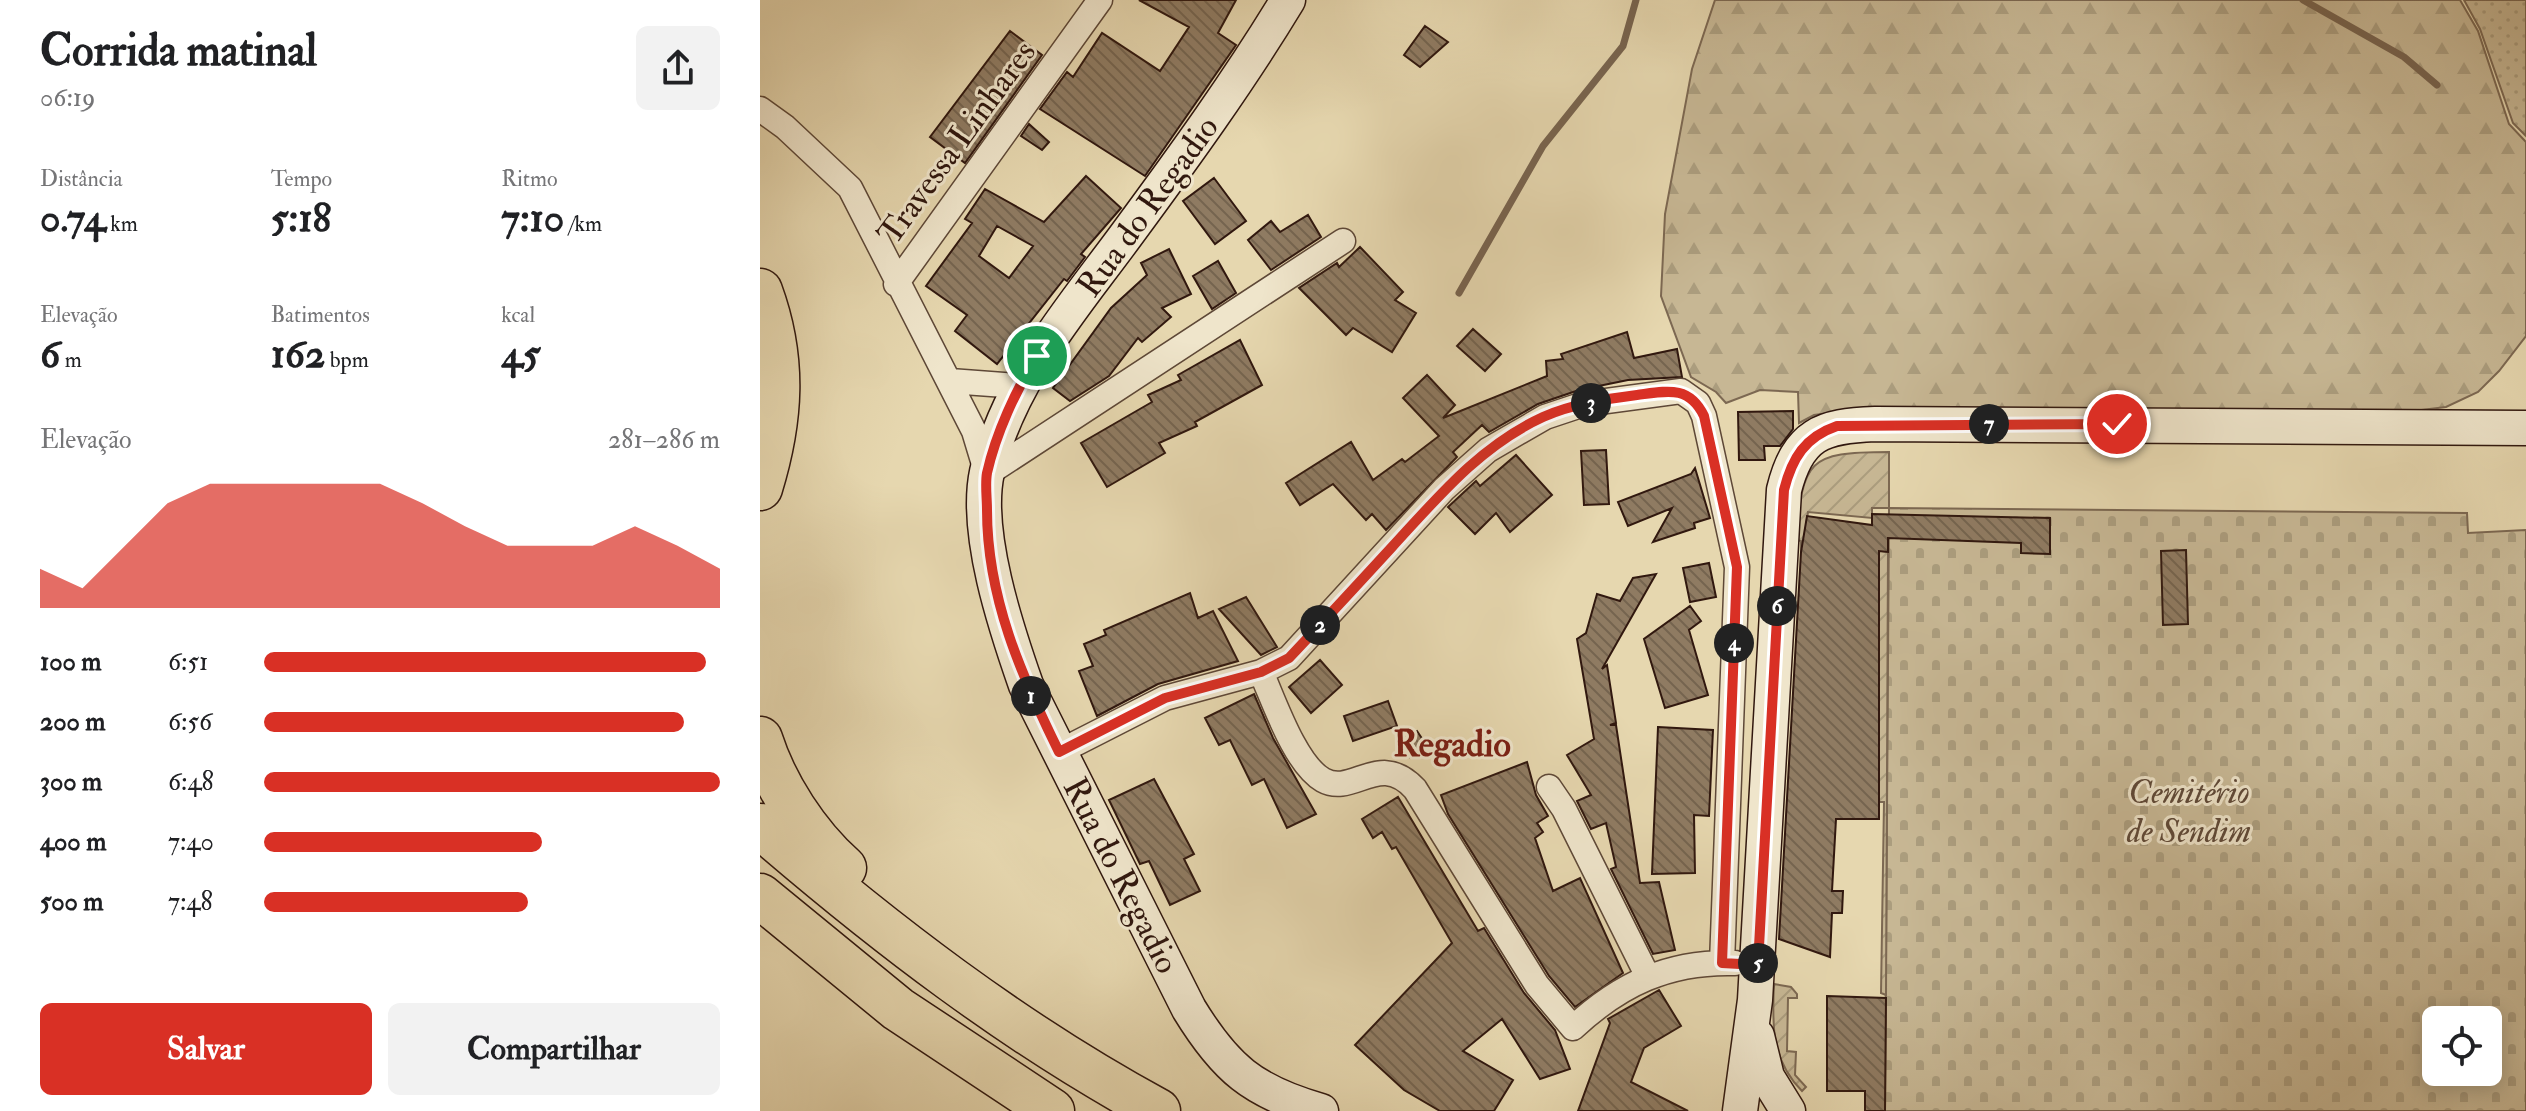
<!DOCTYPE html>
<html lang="pt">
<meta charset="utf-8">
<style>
body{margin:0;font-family:"IM FELL Double Pica",serif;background:#f2f2f2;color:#202124;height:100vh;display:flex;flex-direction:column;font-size:30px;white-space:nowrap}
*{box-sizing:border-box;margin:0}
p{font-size:26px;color:#757577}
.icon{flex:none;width:44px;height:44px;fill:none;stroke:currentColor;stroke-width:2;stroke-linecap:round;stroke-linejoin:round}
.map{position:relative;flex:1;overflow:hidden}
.sheet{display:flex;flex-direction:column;background:#fff;width:760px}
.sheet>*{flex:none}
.buttons{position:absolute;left:1662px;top:1006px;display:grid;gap:16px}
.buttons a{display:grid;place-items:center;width:80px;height:80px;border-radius:12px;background:#fff;box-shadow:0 4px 20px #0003;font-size:40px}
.pin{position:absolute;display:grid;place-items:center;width:68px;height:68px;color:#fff;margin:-34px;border:4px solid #fff;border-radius:50%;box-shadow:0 2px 8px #0007}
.km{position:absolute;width:40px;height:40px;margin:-20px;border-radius:50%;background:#222;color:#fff;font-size:22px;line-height:40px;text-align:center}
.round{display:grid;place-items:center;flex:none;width:84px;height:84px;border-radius:12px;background:#f2f2f2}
.headline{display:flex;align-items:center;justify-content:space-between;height:136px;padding:0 40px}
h1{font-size:44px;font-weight:700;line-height:60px}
.metrics{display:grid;grid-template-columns:repeat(3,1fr);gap:12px;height:136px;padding:8px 40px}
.metrics div{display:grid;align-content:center}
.metrics b{font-size:40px;font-weight:700}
.metrics small{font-size:22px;font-weight:400}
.metrics p{font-size:22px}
.chart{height:224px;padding:16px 40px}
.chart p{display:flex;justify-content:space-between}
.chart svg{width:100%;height:144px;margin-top:8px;fill:#d93025;opacity:.7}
.action{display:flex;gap:16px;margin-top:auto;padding:16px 40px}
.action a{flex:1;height:92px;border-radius:12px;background:#d93025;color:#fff;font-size:32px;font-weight:700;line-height:92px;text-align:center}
.action a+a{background:#f2f2f2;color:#202124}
ul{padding:0 40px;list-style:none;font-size:26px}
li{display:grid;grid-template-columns:128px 96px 1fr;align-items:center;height:60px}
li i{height:20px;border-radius:10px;background:#d93025}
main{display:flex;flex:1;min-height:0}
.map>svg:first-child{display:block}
.grass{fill:url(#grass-dots);stroke:#7c6852;stroke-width:2}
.forest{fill:url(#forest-firs);stroke:#7c6852;stroke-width:2}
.cemetery{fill:url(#cemetery-stones);stroke:#7c6852;stroke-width:2;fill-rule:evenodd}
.garden{fill:url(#garden-furrows);stroke:#7c6852;stroke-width:2}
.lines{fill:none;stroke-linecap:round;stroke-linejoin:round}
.stream{stroke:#78644f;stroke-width:7}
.building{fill:url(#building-back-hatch);stroke:#31180f;stroke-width:2;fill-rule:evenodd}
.street-casing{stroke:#5e4837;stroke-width:27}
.secondary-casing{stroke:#31180f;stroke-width:37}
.highway-casing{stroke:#31180f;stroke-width:47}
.street{stroke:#efe5cb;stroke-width:24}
.secondary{stroke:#efe5cb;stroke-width:34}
.highway{stroke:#e6d7af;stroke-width:44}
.route-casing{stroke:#fff;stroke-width:16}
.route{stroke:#d93025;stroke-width:10}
.labels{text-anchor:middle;stroke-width:6;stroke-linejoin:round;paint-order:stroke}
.street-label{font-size:34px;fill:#31180f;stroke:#efe5cb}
.park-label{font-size:34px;font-style:italic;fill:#5e4837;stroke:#efe5cb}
.neighbourhood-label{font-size:36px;font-weight:bold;fill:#7a1f14;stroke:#efe5cb}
</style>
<main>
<section class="sheet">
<div class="headline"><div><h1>Corrida matinal</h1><p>06:19</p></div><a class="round"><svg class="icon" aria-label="share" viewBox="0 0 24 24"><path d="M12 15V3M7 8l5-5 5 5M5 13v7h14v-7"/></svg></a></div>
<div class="metrics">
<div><p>Distância</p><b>0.74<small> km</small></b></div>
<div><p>Tempo</p><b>5:18</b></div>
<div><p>Ritmo</p><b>7:10<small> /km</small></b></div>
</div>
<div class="metrics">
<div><p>Elevação</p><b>6<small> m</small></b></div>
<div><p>Batimentos</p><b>162<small> bpm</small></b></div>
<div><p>kcal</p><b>45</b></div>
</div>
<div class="chart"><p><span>Elevação</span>281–286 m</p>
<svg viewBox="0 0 160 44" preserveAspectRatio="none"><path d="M0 44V32L10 38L20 25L30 12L40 6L50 6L60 6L70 6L80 6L90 12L100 19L110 25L120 25L130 25L140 19L150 25L160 32V44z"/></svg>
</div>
<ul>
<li><b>100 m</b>6:51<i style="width:97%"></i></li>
<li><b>200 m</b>6:56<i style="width:92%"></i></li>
<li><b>300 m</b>6:48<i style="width:100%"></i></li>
<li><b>400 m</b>7:40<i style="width:61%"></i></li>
<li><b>500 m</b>7:48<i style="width:58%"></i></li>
</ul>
<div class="action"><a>Salvar</a><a>Compartilhar</a></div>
</section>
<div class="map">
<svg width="1766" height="1111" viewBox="0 0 1766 1111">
<defs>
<pattern id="grass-dots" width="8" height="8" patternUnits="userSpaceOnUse" patternTransform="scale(2)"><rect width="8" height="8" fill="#c7b794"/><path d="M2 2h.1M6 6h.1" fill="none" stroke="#ab9d7e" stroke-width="1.8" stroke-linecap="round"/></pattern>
<pattern id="forest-firs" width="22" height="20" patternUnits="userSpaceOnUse" patternTransform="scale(2)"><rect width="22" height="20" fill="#c7b794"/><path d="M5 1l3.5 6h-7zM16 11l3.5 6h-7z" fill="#ab9d7e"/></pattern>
<pattern id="cemetery-stones" width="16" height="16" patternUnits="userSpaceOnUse" patternTransform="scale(2)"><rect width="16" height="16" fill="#c7b794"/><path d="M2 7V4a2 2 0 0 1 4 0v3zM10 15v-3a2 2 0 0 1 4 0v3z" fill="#ab9d7e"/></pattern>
<pattern id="garden-furrows" width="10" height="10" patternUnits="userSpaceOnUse" patternTransform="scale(2)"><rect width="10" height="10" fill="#c7b794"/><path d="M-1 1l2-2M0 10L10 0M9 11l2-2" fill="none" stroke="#ab9d7e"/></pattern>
<pattern id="building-back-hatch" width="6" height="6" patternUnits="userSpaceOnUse" patternTransform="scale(2)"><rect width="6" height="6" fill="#8f7b62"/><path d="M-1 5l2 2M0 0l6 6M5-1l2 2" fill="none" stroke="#75644f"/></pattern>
</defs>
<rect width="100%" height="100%" fill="#e6d7af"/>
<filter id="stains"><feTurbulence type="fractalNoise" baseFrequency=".0025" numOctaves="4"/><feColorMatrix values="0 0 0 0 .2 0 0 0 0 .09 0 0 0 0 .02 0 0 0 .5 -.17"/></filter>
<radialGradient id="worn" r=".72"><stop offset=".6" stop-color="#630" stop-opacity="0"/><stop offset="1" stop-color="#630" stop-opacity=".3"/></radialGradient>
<!-- grass -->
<path class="grass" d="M1704,0H1766V136L1753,123L1720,29Z"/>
<!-- forest -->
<path class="forest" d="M955,0H1700L1718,31L1749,124L1766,142V336L1739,371L1718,392L1686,407L1653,411L1091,410L1054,415L1039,423L1038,392L1000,390L966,403L956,392L931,377L901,296L905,214L932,69Z"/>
<!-- cemetery -->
<path class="cemetery" d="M1129,508L1707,513L1708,533L1766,530V1111H1125ZM1676,1020H1728V1072H1676Z"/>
<!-- garden -->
<path class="garden" d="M1129,452V508H1112V518L1048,512L1044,540L1128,552L1126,995L1121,993L1124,802H1119V562L1041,552V541L1036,540C1043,460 1047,452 1129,452Z
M1014,984L1031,987L1037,994V998H1028L1027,1051L1036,1052L1035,1075L1046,1087L1042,1091C1011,1060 1012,1025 1014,984Z"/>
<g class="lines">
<!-- stream -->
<path class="stream" d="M1543,0L1644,57L1677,85
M699,293L783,146L863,46L876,0"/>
</g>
<!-- building -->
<path class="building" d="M379,0H476L458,33L476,45L385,176L280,109L307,72L313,77L342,33L400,71L429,27Z
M665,26L688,42L660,67L644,55Z
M250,31L282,55L205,163L170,137Z
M269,124L289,142L282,150L261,136Z
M326,176L361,208L321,254L325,257L307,281L304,279L237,364L195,331L207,315L166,286L212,223L205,219L225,189L284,222ZM237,226L273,246L249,278L219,256Z
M454,178L486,221L455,244L423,201Z
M548,215L561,237L511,270L488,240L511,221L520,232Z
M600,247L643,292L635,300L656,313L632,352L593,328L586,335L539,288L577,263L579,267Z
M409,249L431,294L402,308L411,317L382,342L378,338L349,376L310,401L293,388L351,308L387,275L381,263Z
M458,261L476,293L452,309L433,276Z
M713,329L741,354L725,371L697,346Z
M867,332L874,358L917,349L922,377L868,380L819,390L778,404L729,432L722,425L693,452L697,457L626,530L612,514L606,520L573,484L540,505L526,483L591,442L613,480L642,459L645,462L679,436L643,398L667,375L695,405L683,418L787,376L786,361L803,359L801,354Z
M480,340L502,385L435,422L437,426L399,443L405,453L347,487L321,443L392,402L388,395L421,380L418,375Z
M1033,411V429L1020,446H1004L1005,460H979L978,412Z
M846,450L849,504L824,505L821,451Z
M756,455L792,495L750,532L736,513L715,534L688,507L716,481L720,486Z
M935,468L950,518L934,523L935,528L893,542L912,508L868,526L858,502L931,474Z
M1112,514L1290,518V554L1261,553V543L1128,538V552L1119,551V819H1076L1072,891H1083L1082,913H1072L1070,957L1019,939L1041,552L1047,516L1112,525Z
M1426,550L1428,624L1403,625L1401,551Z
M949,563L956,597L930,602L923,568Z
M896,574L842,669L847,665L856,723L850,725H856L880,883L899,882L915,950L893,954L851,869L856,867L846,823L831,829L817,801L831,795L807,755L834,739L817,639L826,633L837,594L860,601L873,578Z
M430,593L438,618L453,611L478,661L398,684L337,716L319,671L333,666L324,644L346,635L344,630Z
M486,597L517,647L501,655L459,609Z
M930,606L941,621L929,630L948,695L905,708L884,639Z
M560,660L582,685L551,713L529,687Z
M494,694L513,738L556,814L527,828L504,779L492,785L470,740L459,745L445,718Z
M628,701L637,726L593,741L584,716Z
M898,727L953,730L949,816L934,815L935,873L892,874Z
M657,731L667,746L650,757L640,741Z
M767,762L776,795L788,816L777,823L783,832L775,838L793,891L820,878L863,973L815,1007L789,976L688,814L681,795Z
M394,779L434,854L424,859L440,891L410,905L389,861L380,864L349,800Z
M638,797L718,931L724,928L764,993L795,1030L810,1069L780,1079L742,1019L703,1051L753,1080L734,1111H680L644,1090L595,1045L692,943L636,847L632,849L622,832L613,838L602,819Z
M899,990L921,1026L884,1048L871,1082L928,1111H818L850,1023L848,1019Z
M1067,996L1126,998L1125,1111H1105V1091H1067Z"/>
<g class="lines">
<defs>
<path id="street" d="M0,109L25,127L90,188L214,431L227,474L583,241
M136,284L340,0
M190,381L259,386
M501,672C514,701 535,764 563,780C593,797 619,750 655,789L777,985L813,1028C860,984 909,961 975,963
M299,752L405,698L501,672L529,658L684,489L728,450L785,417L824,404L921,391L938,403L944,416L977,567L962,963
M789,787L804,809L887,975"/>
<path id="secondary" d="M528,0C479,81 423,158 367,234C312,309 249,380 227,472C214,532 246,628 266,685L429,1009C465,1068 493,1092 561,1111
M997,1036L1007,1077L1028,1111
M980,1111L995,1000L1024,490C1038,434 1062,426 1115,424L1766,428"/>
<path id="highway" d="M0,291C25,359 21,420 0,488
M0,739C15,786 47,835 84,868
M0,826C124,933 254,1033 398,1111
M0,896L138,1009L292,1111"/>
</defs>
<!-- street casing -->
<use href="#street" class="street-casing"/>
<!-- secondary casing -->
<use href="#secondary" class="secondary-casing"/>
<!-- highway casing -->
<use href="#highway" class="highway-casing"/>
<!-- street -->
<use href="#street" class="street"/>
<!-- secondary -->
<use href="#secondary" class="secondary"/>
<!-- highway -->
<use href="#highway" class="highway"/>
</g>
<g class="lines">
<defs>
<path id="route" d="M277,356C256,390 236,433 227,473C225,484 227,498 227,510C227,597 261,675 299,752L405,698L501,672L529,658C564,621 598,584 632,547C678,497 720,446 783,417C812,404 846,399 877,395C907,391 929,385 944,416L977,567L962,963L998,965L1024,490C1032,458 1045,437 1077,426L1357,424"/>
</defs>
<!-- route casing -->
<use href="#route" class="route-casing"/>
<!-- route -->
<use href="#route" class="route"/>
</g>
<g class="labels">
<!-- street labels -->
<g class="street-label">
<text transform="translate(196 142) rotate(-54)" y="12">Travessa Linhares</text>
<text transform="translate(387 206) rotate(-54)" y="12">Rua do Regadio</text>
<text transform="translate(362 875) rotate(63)" y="12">Rua do Regadio</text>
</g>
<!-- park labels -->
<g class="park-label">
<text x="1429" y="803">Cemitério<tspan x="1429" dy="39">de Sendim</tspan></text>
</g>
<!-- neighbourhood labels -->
<g class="neighbourhood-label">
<text x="692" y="756">Regadio</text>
</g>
</g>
<rect width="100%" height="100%" filter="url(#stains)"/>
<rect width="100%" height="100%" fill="url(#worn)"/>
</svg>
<div class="buttons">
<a><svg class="icon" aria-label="locate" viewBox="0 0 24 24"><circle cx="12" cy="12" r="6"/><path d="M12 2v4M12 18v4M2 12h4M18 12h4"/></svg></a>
</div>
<div class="pin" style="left:277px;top:356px;background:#1e9e55"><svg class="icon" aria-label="arrive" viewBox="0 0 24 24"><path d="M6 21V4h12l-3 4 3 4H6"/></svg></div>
<div class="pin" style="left:1357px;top:424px;background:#d93025"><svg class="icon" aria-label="check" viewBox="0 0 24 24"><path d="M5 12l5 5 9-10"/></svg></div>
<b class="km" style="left:271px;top:696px">1</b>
<b class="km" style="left:560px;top:625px">2</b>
<b class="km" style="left:831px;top:403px">3</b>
<b class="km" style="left:974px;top:643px">4</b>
<b class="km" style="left:998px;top:963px">5</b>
<b class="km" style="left:1017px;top:606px">6</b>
<b class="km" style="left:1229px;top:424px">7</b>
</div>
</main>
